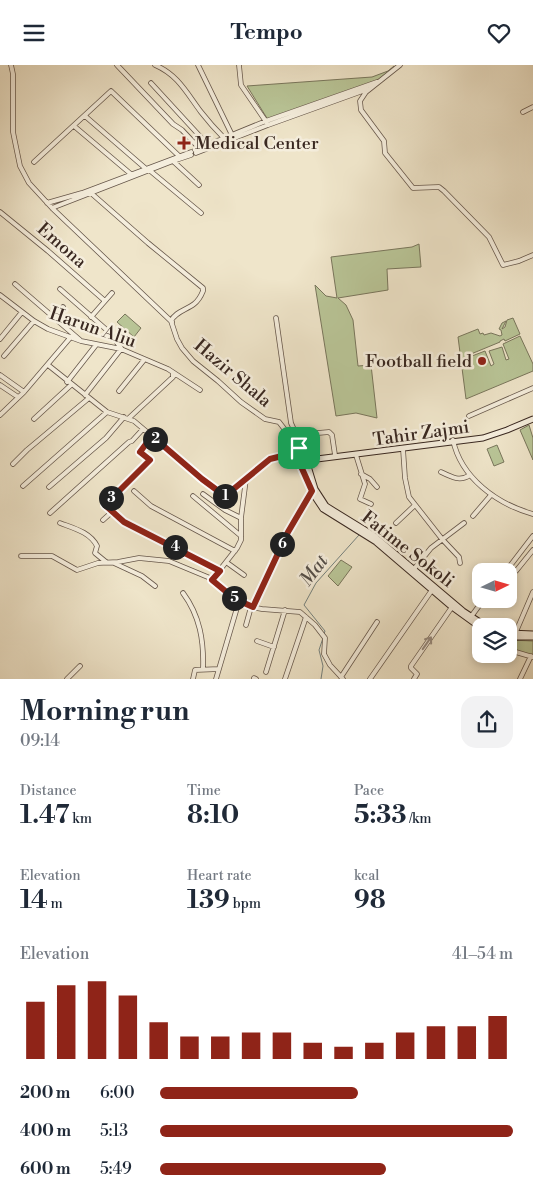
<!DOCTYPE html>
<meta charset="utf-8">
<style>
body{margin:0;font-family:"Libre Bodoni",serif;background:#f2f2f3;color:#1f2937;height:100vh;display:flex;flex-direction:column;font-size:19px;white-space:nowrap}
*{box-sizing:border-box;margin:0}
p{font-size:16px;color:#747a83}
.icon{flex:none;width:28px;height:28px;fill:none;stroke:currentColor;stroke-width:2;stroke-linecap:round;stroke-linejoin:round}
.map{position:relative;height:614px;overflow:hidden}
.sheet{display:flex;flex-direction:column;background:#fff;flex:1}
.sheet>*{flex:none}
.needle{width:32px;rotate:85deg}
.controls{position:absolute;left:472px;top:498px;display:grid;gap:10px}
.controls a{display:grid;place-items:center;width:45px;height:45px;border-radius:10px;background:#fff;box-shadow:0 2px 8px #0003;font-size:25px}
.pin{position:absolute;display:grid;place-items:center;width:42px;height:42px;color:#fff;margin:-21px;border-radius:10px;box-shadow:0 2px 8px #0006}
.km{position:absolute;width:25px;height:25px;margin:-12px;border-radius:50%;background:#222;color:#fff;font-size:14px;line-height:25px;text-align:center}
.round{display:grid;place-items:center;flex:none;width:52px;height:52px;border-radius:15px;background:#f2f2f3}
.headline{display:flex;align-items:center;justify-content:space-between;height:85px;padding:0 20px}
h1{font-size:28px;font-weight:800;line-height:38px}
.figures{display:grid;grid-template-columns:repeat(3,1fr);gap:8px;height:85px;padding:5px 20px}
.figures div{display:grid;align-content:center}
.figures b{font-size:25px;font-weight:800}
.figures small{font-size:14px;font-weight:400}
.figures p{font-size:14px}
.chart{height:140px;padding:10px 20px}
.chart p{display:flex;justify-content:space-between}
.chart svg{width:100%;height:90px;margin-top:5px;stroke:#8f2418;stroke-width:6}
ul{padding:0 20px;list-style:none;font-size:16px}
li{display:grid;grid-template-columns:80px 60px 1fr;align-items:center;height:38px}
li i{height:12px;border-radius:6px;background:#8f2418}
header{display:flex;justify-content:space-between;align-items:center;height:65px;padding:0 20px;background:#fff;font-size:22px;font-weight:800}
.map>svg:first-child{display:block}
.green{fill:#b9c597;stroke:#79765c}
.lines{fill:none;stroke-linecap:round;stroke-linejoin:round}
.stream{stroke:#74817f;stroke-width:1}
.street-casing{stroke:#66574b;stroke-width:5.5}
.secondary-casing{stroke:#392821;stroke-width:7}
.street{stroke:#f5eedd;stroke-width:4}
.secondary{stroke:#f5eedd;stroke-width:5}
.oneway{stroke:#978b7f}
.route-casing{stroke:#fff;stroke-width:10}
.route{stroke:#8f2418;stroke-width:6}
.poi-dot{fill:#8f2418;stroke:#f5eedd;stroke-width:2}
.labels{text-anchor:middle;stroke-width:5;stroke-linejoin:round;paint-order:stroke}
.poi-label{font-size:18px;fill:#392821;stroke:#f5eedd;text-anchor:start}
.street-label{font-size:18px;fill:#392821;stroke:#f5eedd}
.water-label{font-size:19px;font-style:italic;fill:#524d48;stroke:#f5eedd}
</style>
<header><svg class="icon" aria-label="menu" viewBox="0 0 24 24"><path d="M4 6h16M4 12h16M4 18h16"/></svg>Tempo<svg class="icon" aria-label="heart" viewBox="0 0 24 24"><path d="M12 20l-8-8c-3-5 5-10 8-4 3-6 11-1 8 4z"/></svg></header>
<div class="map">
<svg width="533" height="614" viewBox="0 0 533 614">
<rect width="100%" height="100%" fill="#efe5ca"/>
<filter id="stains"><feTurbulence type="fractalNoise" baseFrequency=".004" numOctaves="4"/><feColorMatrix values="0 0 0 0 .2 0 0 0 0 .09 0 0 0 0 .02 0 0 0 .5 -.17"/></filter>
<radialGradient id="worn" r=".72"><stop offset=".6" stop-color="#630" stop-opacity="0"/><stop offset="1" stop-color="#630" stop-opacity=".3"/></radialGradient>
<!-- green -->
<path class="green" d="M394,1L396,4L369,25L321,40L302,44L270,58L247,21L372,12L388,6Z
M419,179L421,202L387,204L388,225L338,233L346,240L353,255L358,301L371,300L377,353L356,348L336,351L315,220L326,231L337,233L331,192L412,182Z
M125,249L141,263L134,272L117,257Z
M513,253L520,269L505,276L504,274L500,276V277L471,289L472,291L485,286L491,301L494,299L489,286L502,282L506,295L509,294L503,279L520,271L533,299V306L466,334L458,272L478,264L480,269L483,268L484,270L491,268L500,271L502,270L501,265L499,264L502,258L506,256L502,264L505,262L507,255Z
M529,360L533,373V395L520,365Z
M497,380L504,397L494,401L487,384Z
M341,495L352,502L338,521L328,511Z
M509,575L533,576V591L509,583Z"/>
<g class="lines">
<!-- stream -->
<path class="stream" d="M324,569L325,566L304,540L316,518L359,470
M321,614L323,601L319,585L323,573"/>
<defs>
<path id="street" d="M11,0L13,9V67L20,101L29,118L52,143L172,257
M117,0L173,59L182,65L199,83
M155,0C178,10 186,27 201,47C208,56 216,65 224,73
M198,0L232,70
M239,0L241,20L267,58
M400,0L366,27L360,36L361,45L384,76L385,88L413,123L439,122L444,126L489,172L503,200L519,196L533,190
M151,18L208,80
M523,47L533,42
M85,51L145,103
M74,61L132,110
M195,85L266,56L377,17
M196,88L268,60L368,24
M173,96L199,120
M34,97L111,26L179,91
M148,104L201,148
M91,128L148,178L203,223V226C201,231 198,236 194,239C186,245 175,247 171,256L177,274L182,283L193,296L218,316L241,337L265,354L279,357L299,383
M47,138L82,128L191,87
M52,143L173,96L191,90
M0,147L48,186L105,236
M15,219L80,275
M60,224L109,267L121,283V284L85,330
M0,230L34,256L48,264L81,276L121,284L168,304L200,325
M91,252L112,228
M54,253L63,242
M276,253L291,358L302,382
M0,274L22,247
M4,291L34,256
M48,300L107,347L134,356L223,431L228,429L270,395L294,388
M0,310L24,327
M67,317L96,280
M0,320L18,332
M119,326L144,295
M0,350L24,327L70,273
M469,351L533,323
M129,353L173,312V308
M34,354L71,320
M296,370L329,367L332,370L335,390
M152,371L140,385L150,395L105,440L124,457L220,506
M453,375C461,413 497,439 533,449
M403,384L405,413L409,432L442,474L459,492L460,498
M356,390L365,419L360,434L371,439
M278,393L295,396
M13,399L27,385L89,333
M441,407C451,412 460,417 470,410
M361,409L370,414L377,422
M23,421L107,347
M49,422L106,373L124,352
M134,426L151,441L235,486
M203,429L225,445L241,453
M193,431L241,471
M50,448L129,377L132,376L143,364
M473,451L491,430
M103,455L113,446
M60,458C73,463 90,467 97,481L95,488L106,497
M396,458L414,441
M21,491H52L77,505L98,498L118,497L139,493L169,496L210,513L235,533L251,542L262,544L300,547L315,560L325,573L324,589L330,600L343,614
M226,497L244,510
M114,498L142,511L155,521
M508,503L516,506L533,485
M414,504L431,483L464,458
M506,506L533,471
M212,515L237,483L241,475V453L246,414
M183,528C200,551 204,576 203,604
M253,543L288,467L311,426
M470,553L484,534
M246,560L251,542
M515,569L533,527
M257,576L274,582
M509,585L533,592
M266,607L285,545
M341,612L377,557
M254,613L256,614
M67,614L80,601
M193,614L195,605L219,604
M216,614L239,536
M285,614L306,552
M370,614L432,525
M414,614L417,609L411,603V601L452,542
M520,614L531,591"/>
<path id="secondary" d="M309,395L483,373L507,365L533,354
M307,398L315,424L326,441L373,470L463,546L486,561
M300,399H305L310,394L309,387L304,383H299L295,386L294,395L300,399L313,429L323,444L376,477L452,542L481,563
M509,568L533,569
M509,572H533"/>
</defs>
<!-- street casing -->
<use href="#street" class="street-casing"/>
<!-- secondary casing -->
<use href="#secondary" class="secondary-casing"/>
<!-- street -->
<use href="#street" class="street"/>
<!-- secondary -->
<use href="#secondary" class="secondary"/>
</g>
<!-- one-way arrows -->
<defs><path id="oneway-shaft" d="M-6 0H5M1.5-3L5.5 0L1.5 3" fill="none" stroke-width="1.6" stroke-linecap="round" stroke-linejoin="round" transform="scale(1.25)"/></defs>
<use class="oneway" href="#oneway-shaft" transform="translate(427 578) rotate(-55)"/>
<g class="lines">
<defs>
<path id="route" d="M152,371L202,414L225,431L270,394L294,388L299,383H305L309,387V396L304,400L300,399L312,426L288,467L253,542L235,534L212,515L220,506L124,457L105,440L150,395L140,387Z"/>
</defs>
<!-- route casing -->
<use href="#route" class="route-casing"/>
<!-- route -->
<use href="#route" class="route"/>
</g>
<!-- markers -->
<g class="poi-dot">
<path d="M181.5 70.5h5v5h5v5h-5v5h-5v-5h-5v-5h5z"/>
<circle cx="482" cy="296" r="5"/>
</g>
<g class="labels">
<!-- poi labels -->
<g class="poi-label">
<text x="195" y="84">Medical Center</text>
<text x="472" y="302" text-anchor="end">Football field</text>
</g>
<!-- street labels -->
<g class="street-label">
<text transform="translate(62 180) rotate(41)" y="6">Emona</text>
<text transform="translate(93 262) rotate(19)" y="6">Harun Aliu</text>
<text transform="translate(233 308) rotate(40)" y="6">Hazir Shala</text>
<text transform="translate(421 368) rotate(-8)" y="6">Tahir Zajmi</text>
<text transform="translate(408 484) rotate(38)" y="6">Fatime Sokoli</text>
</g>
<!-- water labels -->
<g class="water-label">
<text transform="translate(313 505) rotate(-53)" y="7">Mat</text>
</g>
</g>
<rect width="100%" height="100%" filter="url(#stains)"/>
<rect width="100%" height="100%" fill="url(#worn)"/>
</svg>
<div class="controls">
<a><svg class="needle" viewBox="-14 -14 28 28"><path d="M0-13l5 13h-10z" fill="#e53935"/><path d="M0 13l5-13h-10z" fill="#747a83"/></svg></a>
<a><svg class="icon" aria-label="layers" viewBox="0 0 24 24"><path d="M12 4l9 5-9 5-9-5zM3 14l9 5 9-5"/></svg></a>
</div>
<div class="pin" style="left:299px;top:383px;background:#1e9e55"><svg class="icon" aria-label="arrive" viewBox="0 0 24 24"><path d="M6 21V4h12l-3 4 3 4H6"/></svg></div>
<b class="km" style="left:225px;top:431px">1</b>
<b class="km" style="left:155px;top:374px">2</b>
<b class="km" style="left:111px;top:433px">3</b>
<b class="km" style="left:175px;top:482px">4</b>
<b class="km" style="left:234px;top:533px">5</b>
<b class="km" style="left:282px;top:479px">6</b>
</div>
<section class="sheet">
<div class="headline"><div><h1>Morning run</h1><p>09:14</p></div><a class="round"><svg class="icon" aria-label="share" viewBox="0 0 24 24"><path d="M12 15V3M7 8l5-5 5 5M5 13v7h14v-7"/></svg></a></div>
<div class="figures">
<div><p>Distance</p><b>1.47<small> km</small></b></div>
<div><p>Time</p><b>8:10</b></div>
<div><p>Pace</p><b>5:33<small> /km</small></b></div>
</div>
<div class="figures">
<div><p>Elevation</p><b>14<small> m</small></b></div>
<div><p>Heart rate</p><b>139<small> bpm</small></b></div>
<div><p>kcal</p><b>98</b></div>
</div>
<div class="chart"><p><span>Elevation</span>41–54 m</p>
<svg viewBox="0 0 160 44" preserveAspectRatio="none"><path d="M5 44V16M15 44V8M25 44V6M35 44V13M45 44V26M55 44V33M65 44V33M75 44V31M85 44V31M95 44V36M105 44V38M115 44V36M125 44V31M135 44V28M145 44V28M155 44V23"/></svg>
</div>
<ul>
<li><b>200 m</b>6:00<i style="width:56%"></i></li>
<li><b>400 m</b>5:13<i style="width:100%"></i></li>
<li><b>600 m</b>5:49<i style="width:64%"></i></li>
</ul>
</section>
